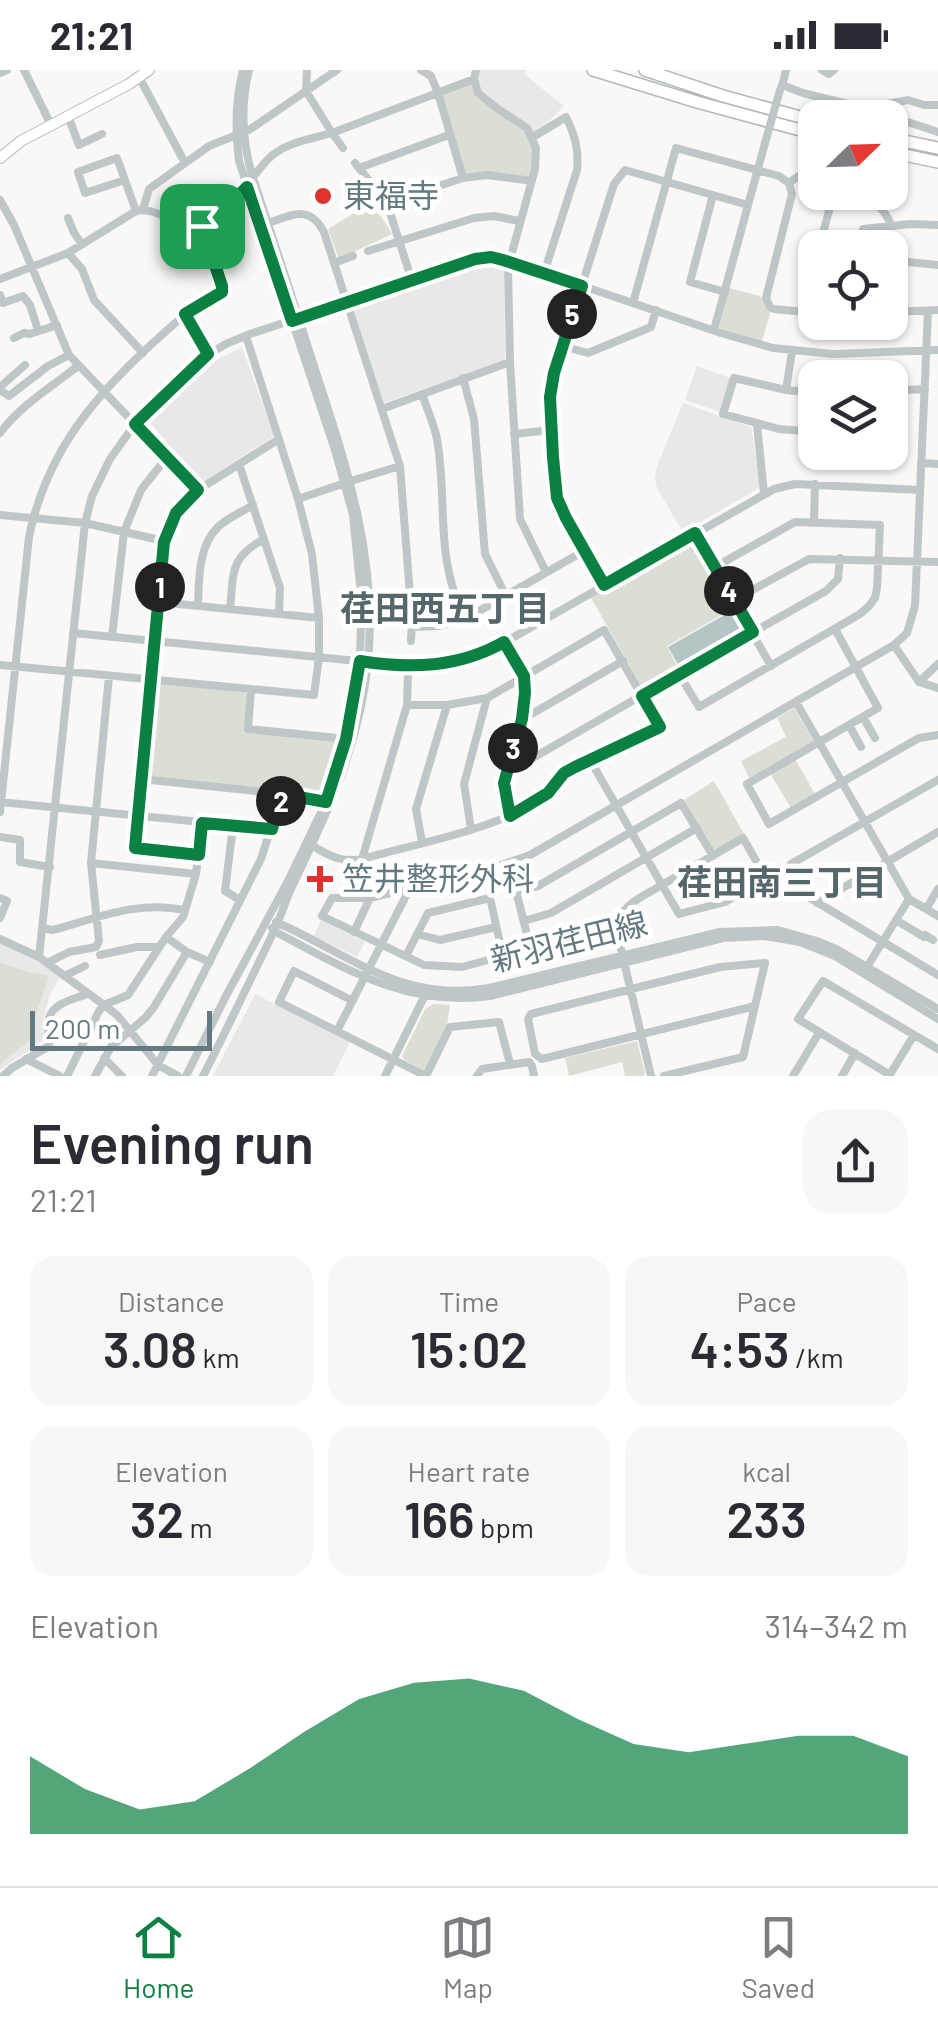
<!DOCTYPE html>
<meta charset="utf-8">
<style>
body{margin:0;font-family:Barlow,"Noto Sans JP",sans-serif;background:#f7f7f7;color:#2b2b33;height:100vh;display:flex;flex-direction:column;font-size:38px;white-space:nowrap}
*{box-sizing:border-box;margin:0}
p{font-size:32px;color:#7c7c81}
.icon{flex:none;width:55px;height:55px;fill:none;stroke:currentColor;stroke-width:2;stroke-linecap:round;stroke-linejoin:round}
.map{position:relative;height:1006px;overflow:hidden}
.panel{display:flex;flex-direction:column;background:#fff;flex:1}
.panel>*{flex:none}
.needle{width:65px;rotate:67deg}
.tools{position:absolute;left:798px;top:30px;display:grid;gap:20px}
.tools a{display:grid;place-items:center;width:110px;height:110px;border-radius:20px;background:#fff;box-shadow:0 2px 8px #0004;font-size:50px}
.scale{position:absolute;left:30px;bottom:25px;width:182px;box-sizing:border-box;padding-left:10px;border:5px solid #647a81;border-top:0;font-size:28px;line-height:35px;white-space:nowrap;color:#647a81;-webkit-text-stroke:8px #fff;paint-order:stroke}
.pin{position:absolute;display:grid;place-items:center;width:85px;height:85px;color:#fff;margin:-42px;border-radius:20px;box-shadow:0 5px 15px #0006}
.km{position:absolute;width:50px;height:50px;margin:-25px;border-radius:50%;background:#222;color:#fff;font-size:28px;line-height:50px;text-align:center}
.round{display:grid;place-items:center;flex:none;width:105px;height:105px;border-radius:30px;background:#f7f7f7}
.head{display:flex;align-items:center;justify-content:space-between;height:170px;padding:0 30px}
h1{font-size:55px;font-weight:600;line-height:75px}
.stats{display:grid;grid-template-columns:repeat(3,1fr);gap:15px;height:170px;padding:10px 30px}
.stats div{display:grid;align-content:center;border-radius:25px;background:#f7f7f7;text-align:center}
.stats b{font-size:50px;font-weight:600}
.stats small{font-size:28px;font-weight:400}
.stats p{font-size:28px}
.chart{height:280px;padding:20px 30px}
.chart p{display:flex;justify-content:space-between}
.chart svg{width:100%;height:180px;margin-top:10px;fill:#0b8043;opacity:.7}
.status{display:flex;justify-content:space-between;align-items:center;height:70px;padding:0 50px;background:#fff;direction:ltr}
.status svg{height:28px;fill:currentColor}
.tab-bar{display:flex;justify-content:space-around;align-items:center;height:140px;border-top:2px solid #e1e1e2;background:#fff;font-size:28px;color:#7c7c81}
.tab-bar a{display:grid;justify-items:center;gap:5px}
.tab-bar .current{color:#0b8043}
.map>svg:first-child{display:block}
.built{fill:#e7e8e7}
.green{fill:#daded5}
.water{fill:#b5c5c6}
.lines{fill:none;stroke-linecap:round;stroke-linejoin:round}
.major-casing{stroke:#b3babc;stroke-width:12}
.highway-casing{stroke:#b3b9bb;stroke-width:14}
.minor{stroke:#bfc6c8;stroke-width:8}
.major{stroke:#fff;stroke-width:10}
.highway{stroke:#fff;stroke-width:11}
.minor-bridge{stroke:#bfc6c8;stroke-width:8}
.route-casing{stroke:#fff;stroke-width:20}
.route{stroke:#0b8043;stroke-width:12}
.poi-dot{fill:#e0322f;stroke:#fff;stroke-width:4}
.labels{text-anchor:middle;stroke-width:10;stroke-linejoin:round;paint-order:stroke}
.poi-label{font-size:32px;fill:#647a81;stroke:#fff;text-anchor:start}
.street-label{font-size:32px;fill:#647a81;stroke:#fff}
.neighbourhood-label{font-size:35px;font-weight:bold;fill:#56676c;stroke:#fff}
</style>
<div class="status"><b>21:21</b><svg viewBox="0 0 49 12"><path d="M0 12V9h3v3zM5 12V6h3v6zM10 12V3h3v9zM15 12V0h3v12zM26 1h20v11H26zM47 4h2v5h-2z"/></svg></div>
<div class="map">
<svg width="938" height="1006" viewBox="0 0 938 1006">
<rect width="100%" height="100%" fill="#f9f8f6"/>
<!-- built -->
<path class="built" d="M476,0H527L524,4L564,36L533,67L478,23Z
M491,192L504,195L505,290L384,333L351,235L477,193Z
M242,277L274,366L201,413L150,352L212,292Z
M697,296L730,308L720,342L685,330Z
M683,333L751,357L761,417L683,462L657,418L655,409L657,396Z
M321,850L365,872L357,887L314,866Z
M0,873L43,893L61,905L49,927L44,948L45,969L0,1000Z
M255,924L350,972L333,1006H213Z"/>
<!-- green -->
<path class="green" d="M474,9L478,23L533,67L532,111L487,105L463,108L438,23Z
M372,132L392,164L339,189L328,159Z
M729,218L760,226L771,240L762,271L719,258Z
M694,466L736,537L667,576L679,600L644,621L590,526Z
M157,613L245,622L247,624L245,662L335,671L337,676L320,725L316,727L292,721L148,707L144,703L153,617Z
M794,638L814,672L749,708L741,691L786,667L777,648Z
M795,689L815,724L791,738L770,703Z
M714,711L744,764L713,782L684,730Z
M0,893L32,903L49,906L35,947L34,967L0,994Z
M433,934L450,935L447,956L426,999L423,1000L404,990L402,986L425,939Z
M637,971L645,1003L644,1006H625L622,992L569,1006L565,988Z"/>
<!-- water -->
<path class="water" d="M735,539L747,558L680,598L668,577Z"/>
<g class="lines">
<defs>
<path id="major" d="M0,88L21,71L129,14L149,0"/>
<path id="highway" d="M593,0L697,32L815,64
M645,0L723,26L815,51
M890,68L938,78
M890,82L938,92"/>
</defs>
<!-- major casing -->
<use href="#major" class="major-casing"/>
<!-- highway casing -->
<use href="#highway" class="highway-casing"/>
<!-- minor -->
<path class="minor" d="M24,0L51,55
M421,0L431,6L438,23L463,108
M476,0L474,9L478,23L498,39L527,58L536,78L535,99L508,197L510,292L520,449L546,502
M822,0L829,4L834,0
M0,3L7,0
M139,7L185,93
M782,15L803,23L868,39L938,62
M782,16L786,0
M878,42L882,35L908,30L924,35H938
M68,46L79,75L102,64
M533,67L566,47C575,65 579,80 577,100L544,203
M343,78L332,63L474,9
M355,93L387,133L412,211
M359,98L449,65
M125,110L85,123L78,102L117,88L136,141
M789,113C797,107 805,100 815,103
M858,122C873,130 885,139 891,155
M713,125L690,212L725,222
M0,130L14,155L69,285L198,420
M387,133L463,108L487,105L532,111
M143,139L149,119L209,76L249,60L337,0
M68,148L74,163L82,174
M268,153C292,145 309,134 324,162L400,396L412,551L411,571
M819,178L834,122
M858,178L863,159L910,154L938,155
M368,181L474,148L494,146L519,151
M68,183L82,199L94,230L143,283
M334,193L353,186
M890,195L908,192L938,195
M0,209L68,183L136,141C160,136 179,162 203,156C231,149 252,100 274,84C289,72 314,68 332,63L306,21L307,0
M0,225L3,233L23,226L30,235L38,260
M633,233L676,78L779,106L789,113L792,124L766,228L770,237L774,239L815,243
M801,242L815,192
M890,242L938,240
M185,244L208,284
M714,260L765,73
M14,268L24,263L30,264L57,255
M562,276L588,283L651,257L656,240
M463,308L474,349L485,484L506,526
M0,317L25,295
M0,320L9,326L48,296L69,285
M786,320L792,281
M890,321L925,319
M815,323L786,320L734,308L723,344L779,359L815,362
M422,324C427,339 434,354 437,369C448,433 434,487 465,549
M382,339L510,292
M757,355L764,423
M0,363C19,337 52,316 78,296
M514,364L551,360
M921,393L938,394
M239,394L280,518L279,543
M351,411L400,396
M298,429L345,413
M0,445L85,453L164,471
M814,452L815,414
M695,463L771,596
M715,497L795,452L880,455L877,518L875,528L869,536L860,544L699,637L679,604L826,521L838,509L840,488
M604,515L566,448L557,428L550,327L554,303L614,114L625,100L748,135
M734,530L809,489L938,492
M159,532L319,548
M198,535C199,510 198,476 218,457C227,448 242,442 253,435
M230,538C234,503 229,488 264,469
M412,557L439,556L465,549L584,481
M835,559L878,638L747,714L769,754L919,668L938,665
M73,563L408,596L453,593L491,580L774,419L795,414L920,420
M112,567L124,462L141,420L167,387
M504,572L523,607L525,623L522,649L504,713L510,746
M894,575L919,612
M938,594L919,612L938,618
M0,595L314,625L319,587V548L312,484L298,429L246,266
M408,604L407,635H447
M251,620L248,659L347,669
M796,632L909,829L938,846
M863,647L875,668
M523,649L623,591
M849,655L861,677
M590,690L662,815C642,827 621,834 616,858L651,1006
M505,704L679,604
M141,709L284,724L326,732
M938,710L791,794L810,828L938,905
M0,732L272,759
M0,742L29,467C49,369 109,311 182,247C194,237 210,233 221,222L222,216L202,156
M233,756L225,821L240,830
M471,759L464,714L487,628
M0,767L20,770V792L50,797
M743,768L766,808L725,832L679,844L662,815Z
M313,776C329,786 343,793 362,789C415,774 488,761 534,733C550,723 559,707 575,697L660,657L604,560L487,628L447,635L416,739L422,772
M199,785L135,778L164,471L176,443L198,420L279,369
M362,789L407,635
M91,793L196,804
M0,828L7,831L0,848
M817,833L938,762
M926,839L938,819
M896,850L924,867L925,865L933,870
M524,851L551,843L697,758
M276,852C351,885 401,933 489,918L720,862L778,860L817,871L838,880L938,939
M43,858L53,860C97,848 138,830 185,840
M272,858L274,861C344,898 407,938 490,926L723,868L765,866L800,872L835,886L938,949
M616,858L531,880L516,821L538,816L681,733L713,786
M354,862L370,828
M417,864L440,870L496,857
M166,867L187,882L210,892
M0,869L39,887L104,935L117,945L158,995L178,1006
M100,885L137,877H159
M406,886L428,843L490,828L503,886L462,897L424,895L322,846L332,828H370L410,818
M39,887L85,453L92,426L110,389L135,354L202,288L226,274L250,264L475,189L491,187L515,193L721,263L773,278L833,284L938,280
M47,893L69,882L96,877L99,871L91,793L109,606
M867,897L909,829
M64,906L85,896
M353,931L294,901L279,932L426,1006L450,957L499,952L510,994
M337,961L410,818L487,800L530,785L894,575L907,563L915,536L928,241
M104,988L122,1006
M26,989L60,1006
M890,1005L798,949L823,911L938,979
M3,1006L12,998L49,976C50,967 47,956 49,948C53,933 75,929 87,924
M67,1006L99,941L104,935L128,925L166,867L183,847L196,804L202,753
M95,1006L111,977L145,948L154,937L187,882
M152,1006L261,789L282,724
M186,1006L226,926L288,811L326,732L347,669L360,584L362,534L353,445L335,380L239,91C235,60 235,31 243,0
M203,1006C227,959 250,911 273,863C280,849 284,835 290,821C327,744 359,678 368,592C378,487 346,394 314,296C294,233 274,171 253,108C242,72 240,37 249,0
M385,1006L425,925
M477,1006L482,999L529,992L532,996L534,1006
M664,1006L743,987L765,893L720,897L531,944L528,949L535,984L542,989L755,936
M793,1006L819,963
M842,1006L855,983
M889,1006L914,965"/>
<!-- major -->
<use href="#major" class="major"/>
<!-- highway -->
<use href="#highway" class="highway"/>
<!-- minor-bridge -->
<path class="minor-bridge" d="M765,73L780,20"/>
</g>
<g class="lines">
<defs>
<path id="route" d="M247,117L292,251L475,189L491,187L503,190L582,216L554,303L550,327L553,387L557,428L566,448L604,515L695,463L753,562L642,626L660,657L575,697L564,703L548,723L510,746L504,713L522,649L525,623L524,606L504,572C458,598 411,599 360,591L346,669L326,732L282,724L272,759L202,753L199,785L135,778L164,472L176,443L198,420L135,354L208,284L185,244L222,222V216L202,156L217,148Z"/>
</defs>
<!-- route casing -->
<use href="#route" class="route-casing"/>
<!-- route -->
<use href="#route" class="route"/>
</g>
<!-- markers -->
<g class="poi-dot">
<circle cx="323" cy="126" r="10"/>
<path d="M315 794h10v10h10v10h-10v10h-10v-10h-10v-10h10z"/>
</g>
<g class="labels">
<!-- poi labels -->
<g class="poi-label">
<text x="343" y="137">東福寺</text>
<text x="342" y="820">笠井整形外科</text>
</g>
<!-- street labels -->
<g class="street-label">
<text transform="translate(569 872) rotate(-14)" y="11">新羽荏田線</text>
</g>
<!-- neighbourhood labels -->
<g class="neighbourhood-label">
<text x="445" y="551">荏田西五丁目</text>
<text x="782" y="825">荏田南三丁目</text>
</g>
</g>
</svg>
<div class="tools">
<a><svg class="needle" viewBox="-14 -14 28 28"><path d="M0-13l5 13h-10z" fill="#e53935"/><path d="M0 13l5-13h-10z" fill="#7c7c81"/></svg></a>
<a><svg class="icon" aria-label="locate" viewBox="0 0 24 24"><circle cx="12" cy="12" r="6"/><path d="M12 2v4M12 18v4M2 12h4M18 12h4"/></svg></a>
<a><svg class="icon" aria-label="layers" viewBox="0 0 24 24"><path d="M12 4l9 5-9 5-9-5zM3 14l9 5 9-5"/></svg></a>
</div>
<div class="scale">200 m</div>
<div class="pin" style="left:202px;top:156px;background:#1e9e55"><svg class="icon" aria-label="arrive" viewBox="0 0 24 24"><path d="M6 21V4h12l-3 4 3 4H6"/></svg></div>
<b class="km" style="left:160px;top:517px">1</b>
<b class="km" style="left:281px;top:731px">2</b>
<b class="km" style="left:513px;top:678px">3</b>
<b class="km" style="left:729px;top:521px">4</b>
<b class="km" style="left:572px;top:244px">5</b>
</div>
<section class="panel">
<div class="head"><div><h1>Evening run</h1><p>21:21</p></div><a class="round"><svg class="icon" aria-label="share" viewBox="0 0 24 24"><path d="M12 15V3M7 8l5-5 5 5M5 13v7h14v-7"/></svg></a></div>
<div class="stats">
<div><p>Distance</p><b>3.08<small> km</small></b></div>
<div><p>Time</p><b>15:02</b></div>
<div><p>Pace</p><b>4:53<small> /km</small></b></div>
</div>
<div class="stats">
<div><p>Elevation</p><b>32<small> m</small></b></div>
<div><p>Heart rate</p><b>166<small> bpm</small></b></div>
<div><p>kcal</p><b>233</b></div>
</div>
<div class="chart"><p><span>Elevation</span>314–342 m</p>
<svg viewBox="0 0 160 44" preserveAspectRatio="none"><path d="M0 44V25L10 33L20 38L30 36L40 28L50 19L60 11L70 7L80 6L90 9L100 16L110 22L120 24L130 22L140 20L150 20L160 25V44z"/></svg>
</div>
</section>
<nav class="tab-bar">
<a class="current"><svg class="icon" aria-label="home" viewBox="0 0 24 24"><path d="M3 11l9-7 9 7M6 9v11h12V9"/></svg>Home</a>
<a><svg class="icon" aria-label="map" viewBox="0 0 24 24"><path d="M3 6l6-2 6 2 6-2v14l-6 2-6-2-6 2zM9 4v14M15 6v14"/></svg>Map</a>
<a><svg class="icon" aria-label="saved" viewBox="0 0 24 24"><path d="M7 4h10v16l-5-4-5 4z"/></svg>Saved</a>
</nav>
